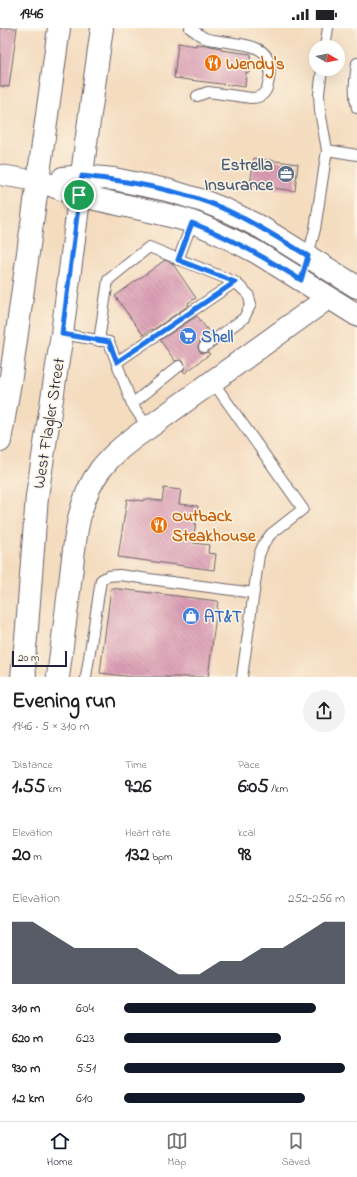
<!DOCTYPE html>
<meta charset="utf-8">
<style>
body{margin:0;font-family:"Indie Flower",sans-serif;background:#f2f2f2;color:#202124;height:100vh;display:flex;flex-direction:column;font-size:15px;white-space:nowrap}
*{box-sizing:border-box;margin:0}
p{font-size:13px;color:#757577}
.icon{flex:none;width:22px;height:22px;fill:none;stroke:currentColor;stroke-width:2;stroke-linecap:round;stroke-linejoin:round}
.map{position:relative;height:649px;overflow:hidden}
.panel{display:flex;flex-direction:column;background:#fff;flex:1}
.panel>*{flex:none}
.needle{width:26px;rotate:99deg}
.tools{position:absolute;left:309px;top:12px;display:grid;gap:8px}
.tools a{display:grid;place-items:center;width:36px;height:36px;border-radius:50%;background:#fff;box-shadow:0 4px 16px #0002;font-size:20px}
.scale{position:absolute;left:12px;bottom:10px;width:55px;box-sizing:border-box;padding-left:4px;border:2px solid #22223b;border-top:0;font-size:11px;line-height:14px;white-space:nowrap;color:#22223b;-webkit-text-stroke:3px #fcf5e5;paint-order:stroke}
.pin{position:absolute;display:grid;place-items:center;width:34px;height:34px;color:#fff;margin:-17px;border:2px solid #fff;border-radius:50%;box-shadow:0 1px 4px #0007}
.round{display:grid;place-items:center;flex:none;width:42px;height:42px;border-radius:21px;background:#f2f2f2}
.headline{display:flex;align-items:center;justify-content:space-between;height:68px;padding:0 12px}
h1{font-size:22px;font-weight:800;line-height:30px}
.metrics{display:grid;grid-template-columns:repeat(3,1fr);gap:6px;height:68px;padding:4px 12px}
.metrics div{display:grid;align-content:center}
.metrics b{font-size:20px;font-weight:800}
.metrics small{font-size:11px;font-weight:400}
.metrics p{font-size:11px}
.chart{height:112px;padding:8px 12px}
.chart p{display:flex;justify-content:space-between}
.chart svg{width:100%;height:72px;margin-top:4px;fill:#111827;opacity:.7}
ul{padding:0 12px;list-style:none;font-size:13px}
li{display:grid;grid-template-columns:64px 48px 1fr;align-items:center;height:30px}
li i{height:10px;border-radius:5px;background:#111827}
.status{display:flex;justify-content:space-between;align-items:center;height:28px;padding:0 20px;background:#fff;direction:ltr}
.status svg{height:11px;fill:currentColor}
.tab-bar{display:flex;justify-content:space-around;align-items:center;height:56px;border-top:1px solid #e0e0e0;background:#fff;font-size:11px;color:#757577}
.tab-bar a{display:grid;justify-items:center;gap:2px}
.tab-bar .selected{color:#111827}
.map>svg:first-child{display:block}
.building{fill:url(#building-back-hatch)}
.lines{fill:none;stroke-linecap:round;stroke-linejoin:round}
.service-casing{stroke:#6c6369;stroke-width:12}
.minor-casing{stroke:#6c6369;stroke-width:22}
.tertiary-casing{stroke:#6c6369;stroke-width:24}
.primary-casing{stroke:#6c6369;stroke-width:24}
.motorway-casing{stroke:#6c6369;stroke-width:24}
.service{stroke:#fff;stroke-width:10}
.minor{stroke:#fff;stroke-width:20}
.tertiary{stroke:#fff;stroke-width:22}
.primary{stroke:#fff;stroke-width:22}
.motorway{stroke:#fff;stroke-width:22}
.route-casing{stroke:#fff;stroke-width:8}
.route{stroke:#1a73e8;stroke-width:5}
.labels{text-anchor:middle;stroke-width:3;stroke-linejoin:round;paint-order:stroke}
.food-label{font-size:17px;font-weight:bold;fill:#c56008;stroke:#fcf5e5;text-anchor:start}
.service-label{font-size:17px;font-weight:bold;fill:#4e5e75;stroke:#fcf5e5;text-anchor:end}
.shop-label{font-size:17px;font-weight:bold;fill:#366cbe;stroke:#fcf5e5;text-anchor:start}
.street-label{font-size:17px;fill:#22223b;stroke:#fcf5e5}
</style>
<div class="status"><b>19:46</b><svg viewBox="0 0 49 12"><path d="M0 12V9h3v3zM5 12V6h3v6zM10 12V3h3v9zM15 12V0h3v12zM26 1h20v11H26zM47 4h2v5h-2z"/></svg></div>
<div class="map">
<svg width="357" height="649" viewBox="0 0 357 649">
<defs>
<pattern id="building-back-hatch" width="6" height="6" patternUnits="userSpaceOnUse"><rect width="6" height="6" fill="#db9cb4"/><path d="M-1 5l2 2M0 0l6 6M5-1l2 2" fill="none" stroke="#b17f94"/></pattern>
</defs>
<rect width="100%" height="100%" fill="#fcf5e5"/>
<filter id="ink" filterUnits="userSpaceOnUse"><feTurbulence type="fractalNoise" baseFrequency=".025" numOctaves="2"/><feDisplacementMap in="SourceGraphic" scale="8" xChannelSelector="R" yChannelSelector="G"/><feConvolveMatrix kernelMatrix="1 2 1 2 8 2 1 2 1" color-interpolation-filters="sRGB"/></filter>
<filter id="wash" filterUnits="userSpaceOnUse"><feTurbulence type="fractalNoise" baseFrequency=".012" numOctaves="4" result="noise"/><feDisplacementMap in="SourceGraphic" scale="16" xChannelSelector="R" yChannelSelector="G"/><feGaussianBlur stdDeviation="0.9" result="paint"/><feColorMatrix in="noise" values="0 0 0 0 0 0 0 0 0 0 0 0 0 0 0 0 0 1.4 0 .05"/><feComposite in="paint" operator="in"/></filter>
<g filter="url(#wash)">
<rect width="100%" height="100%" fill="#f4dcbf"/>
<g id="blocks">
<!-- building -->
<path class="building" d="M0,0H17L9,59L0,58Z
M178,15L196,18V16L206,17L221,20V22L251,26L249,45L246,44L245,59L174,50Z
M254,130L298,136L295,163L250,157Z
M165,232L172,235L196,270L188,275L189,277L153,302L152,301L143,307L115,268Z
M197,288L210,305L199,313L200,314L198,317V320L201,325H204L208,324L210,326L185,345L183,343L185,340L184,334L181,332L175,333L160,312Z
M164,460L181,462L179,476L198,478L193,515L209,517L208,525L216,526L214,542L118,529L127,471L143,473L144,471L162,473Z
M111,560L218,573L208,649H133L100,645Z"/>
</g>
</g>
<g filter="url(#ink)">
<use href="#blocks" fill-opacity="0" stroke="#6c6369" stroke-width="1"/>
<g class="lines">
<defs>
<path id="service" d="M190,0C195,3 200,8 205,10C209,12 216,12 220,13C253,18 279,17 267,60C264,68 258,70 251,70L208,64L197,68
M325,19L328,0
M357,35C355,50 353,65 357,80
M327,122L357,127
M308,228L315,201L327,122L320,83L319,66L322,41
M178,232L192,195
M62,306L109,314L129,368L132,376L148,400
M99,313L108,252L149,219L235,254L117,334
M204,319L244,290L251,276L248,266L235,254
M213,354L303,481L271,506L264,515L259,527L242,649
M132,376L179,338
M86,649L101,552L108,548L119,547L254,565"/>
<path id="minor" d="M0,147L38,153"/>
<path id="tertiary" d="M63,150L82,148L114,151L167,162L203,173L228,183L262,200L357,259
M38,153C52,157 65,163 79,167C116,177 155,182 192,194C214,202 235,213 256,224L357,287
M148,400L328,270"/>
<path id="primary" d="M0,413L11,348L59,0
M22,649L27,600L37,468L62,306L74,211L86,115L102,0"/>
<path id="motorway" d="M24,630L25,649
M58,649C62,618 66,586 70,555C75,517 76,474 100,442C113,425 131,411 148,400"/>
</defs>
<!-- service casing -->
<use href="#service" class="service-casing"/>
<!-- minor casing -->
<use href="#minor" class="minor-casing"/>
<!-- tertiary casing -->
<use href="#tertiary" class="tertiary-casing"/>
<!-- primary casing -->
<use href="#primary" class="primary-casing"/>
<!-- motorway casing -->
<use href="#motorway" class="motorway-casing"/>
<!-- service -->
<use href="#service" class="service"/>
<!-- minor -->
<use href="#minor" class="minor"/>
<!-- tertiary -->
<use href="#tertiary" class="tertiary"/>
<!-- primary -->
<use href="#primary" class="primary"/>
<!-- motorway -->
<use href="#motorway" class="motorway"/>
</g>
</g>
<g class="lines" filter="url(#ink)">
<defs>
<path id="route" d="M82,148C129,153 178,161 222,180C252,193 280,211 308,228L301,252C266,230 231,210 192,195L178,232L235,254L117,334L109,314L62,306Z"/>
</defs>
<!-- route casing -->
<use href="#route" class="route-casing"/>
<!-- route -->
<use href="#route" class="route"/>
</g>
<!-- icons -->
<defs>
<symbol id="restaurant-disc" viewBox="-11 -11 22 22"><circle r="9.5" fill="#e8710a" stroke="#fcf5e5"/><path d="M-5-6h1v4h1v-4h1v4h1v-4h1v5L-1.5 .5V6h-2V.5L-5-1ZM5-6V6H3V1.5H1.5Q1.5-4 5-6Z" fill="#fff"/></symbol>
<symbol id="office-disc" viewBox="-11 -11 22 22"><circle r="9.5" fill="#5c6f8a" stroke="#fcf5e5"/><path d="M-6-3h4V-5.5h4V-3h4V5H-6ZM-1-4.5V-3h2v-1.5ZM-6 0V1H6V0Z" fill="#fff"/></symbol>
<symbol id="supermarket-disc" viewBox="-11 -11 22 22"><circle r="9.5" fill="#3f7fe0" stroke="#fcf5e5"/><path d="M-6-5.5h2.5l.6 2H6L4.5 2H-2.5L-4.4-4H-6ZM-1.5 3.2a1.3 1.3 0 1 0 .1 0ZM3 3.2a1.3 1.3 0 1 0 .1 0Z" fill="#fff"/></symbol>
<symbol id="shop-disc" viewBox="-11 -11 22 22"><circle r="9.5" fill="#3f7fe0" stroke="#fcf5e5"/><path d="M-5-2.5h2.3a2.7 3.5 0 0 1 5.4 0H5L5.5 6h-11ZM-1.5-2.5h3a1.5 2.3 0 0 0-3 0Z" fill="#fff"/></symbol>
</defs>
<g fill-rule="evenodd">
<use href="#restaurant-disc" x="203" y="25" width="20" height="20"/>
<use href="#office-disc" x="276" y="136" width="20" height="20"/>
<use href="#supermarket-disc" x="178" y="298" width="20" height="20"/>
<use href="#restaurant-disc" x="149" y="487" width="20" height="20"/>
<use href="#shop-disc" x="181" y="578" width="20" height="20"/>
</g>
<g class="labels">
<!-- food labels -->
<g class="food-label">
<text x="226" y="41">Wendy's</text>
<text x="172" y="493">Outback<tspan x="172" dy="20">Steakhouse</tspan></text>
</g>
<!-- service labels -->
<g class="service-label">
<text x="273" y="142">Estrella<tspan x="273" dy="20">Insurance</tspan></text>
</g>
<!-- shop labels -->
<g class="shop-label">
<text x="201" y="314">Shell</text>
<text x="204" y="594">AT&amp;T</text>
</g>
<!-- street labels -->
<g class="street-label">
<text transform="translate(48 395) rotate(-81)" y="6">West Flagler Street</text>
</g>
</g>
</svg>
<div class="tools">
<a><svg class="needle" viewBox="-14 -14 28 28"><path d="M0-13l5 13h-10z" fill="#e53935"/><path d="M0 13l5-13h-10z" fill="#757577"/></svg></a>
</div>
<div class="scale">20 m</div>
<div class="pin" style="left:79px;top:167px;background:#1e9e55"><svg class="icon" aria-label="arrive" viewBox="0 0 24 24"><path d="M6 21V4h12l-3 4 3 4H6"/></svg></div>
</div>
<section class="panel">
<div class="headline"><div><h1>Evening run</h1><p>19:46 · 5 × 310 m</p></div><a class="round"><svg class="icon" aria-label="share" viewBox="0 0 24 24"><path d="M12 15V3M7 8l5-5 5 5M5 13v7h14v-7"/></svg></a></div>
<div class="metrics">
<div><p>Distance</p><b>1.55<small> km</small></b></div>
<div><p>Time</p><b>9:26</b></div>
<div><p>Pace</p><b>6:05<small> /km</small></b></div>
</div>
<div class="metrics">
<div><p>Elevation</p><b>20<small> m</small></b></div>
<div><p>Heart rate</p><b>132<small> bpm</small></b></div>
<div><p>kcal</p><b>98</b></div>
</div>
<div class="chart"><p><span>Elevation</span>252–256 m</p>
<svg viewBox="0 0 160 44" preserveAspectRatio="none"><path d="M0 44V6L10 6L20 14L30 22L40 22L50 22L60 22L70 30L80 38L90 38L100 30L110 30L120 22L130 22L140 14L150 6L160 6V44z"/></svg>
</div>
<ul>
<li><b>310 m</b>6:04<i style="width:87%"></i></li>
<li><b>620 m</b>6:23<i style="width:71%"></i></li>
<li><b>930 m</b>5:51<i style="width:100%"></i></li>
<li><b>1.2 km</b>6:10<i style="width:82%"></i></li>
</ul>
</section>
<nav class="tab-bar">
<a class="selected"><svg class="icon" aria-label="home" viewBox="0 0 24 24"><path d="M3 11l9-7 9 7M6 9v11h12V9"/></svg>Home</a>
<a><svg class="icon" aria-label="map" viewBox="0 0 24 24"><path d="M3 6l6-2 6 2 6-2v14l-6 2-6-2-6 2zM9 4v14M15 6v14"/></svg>Map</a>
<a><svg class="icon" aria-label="saved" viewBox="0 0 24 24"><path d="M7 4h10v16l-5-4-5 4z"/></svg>Saved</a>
</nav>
